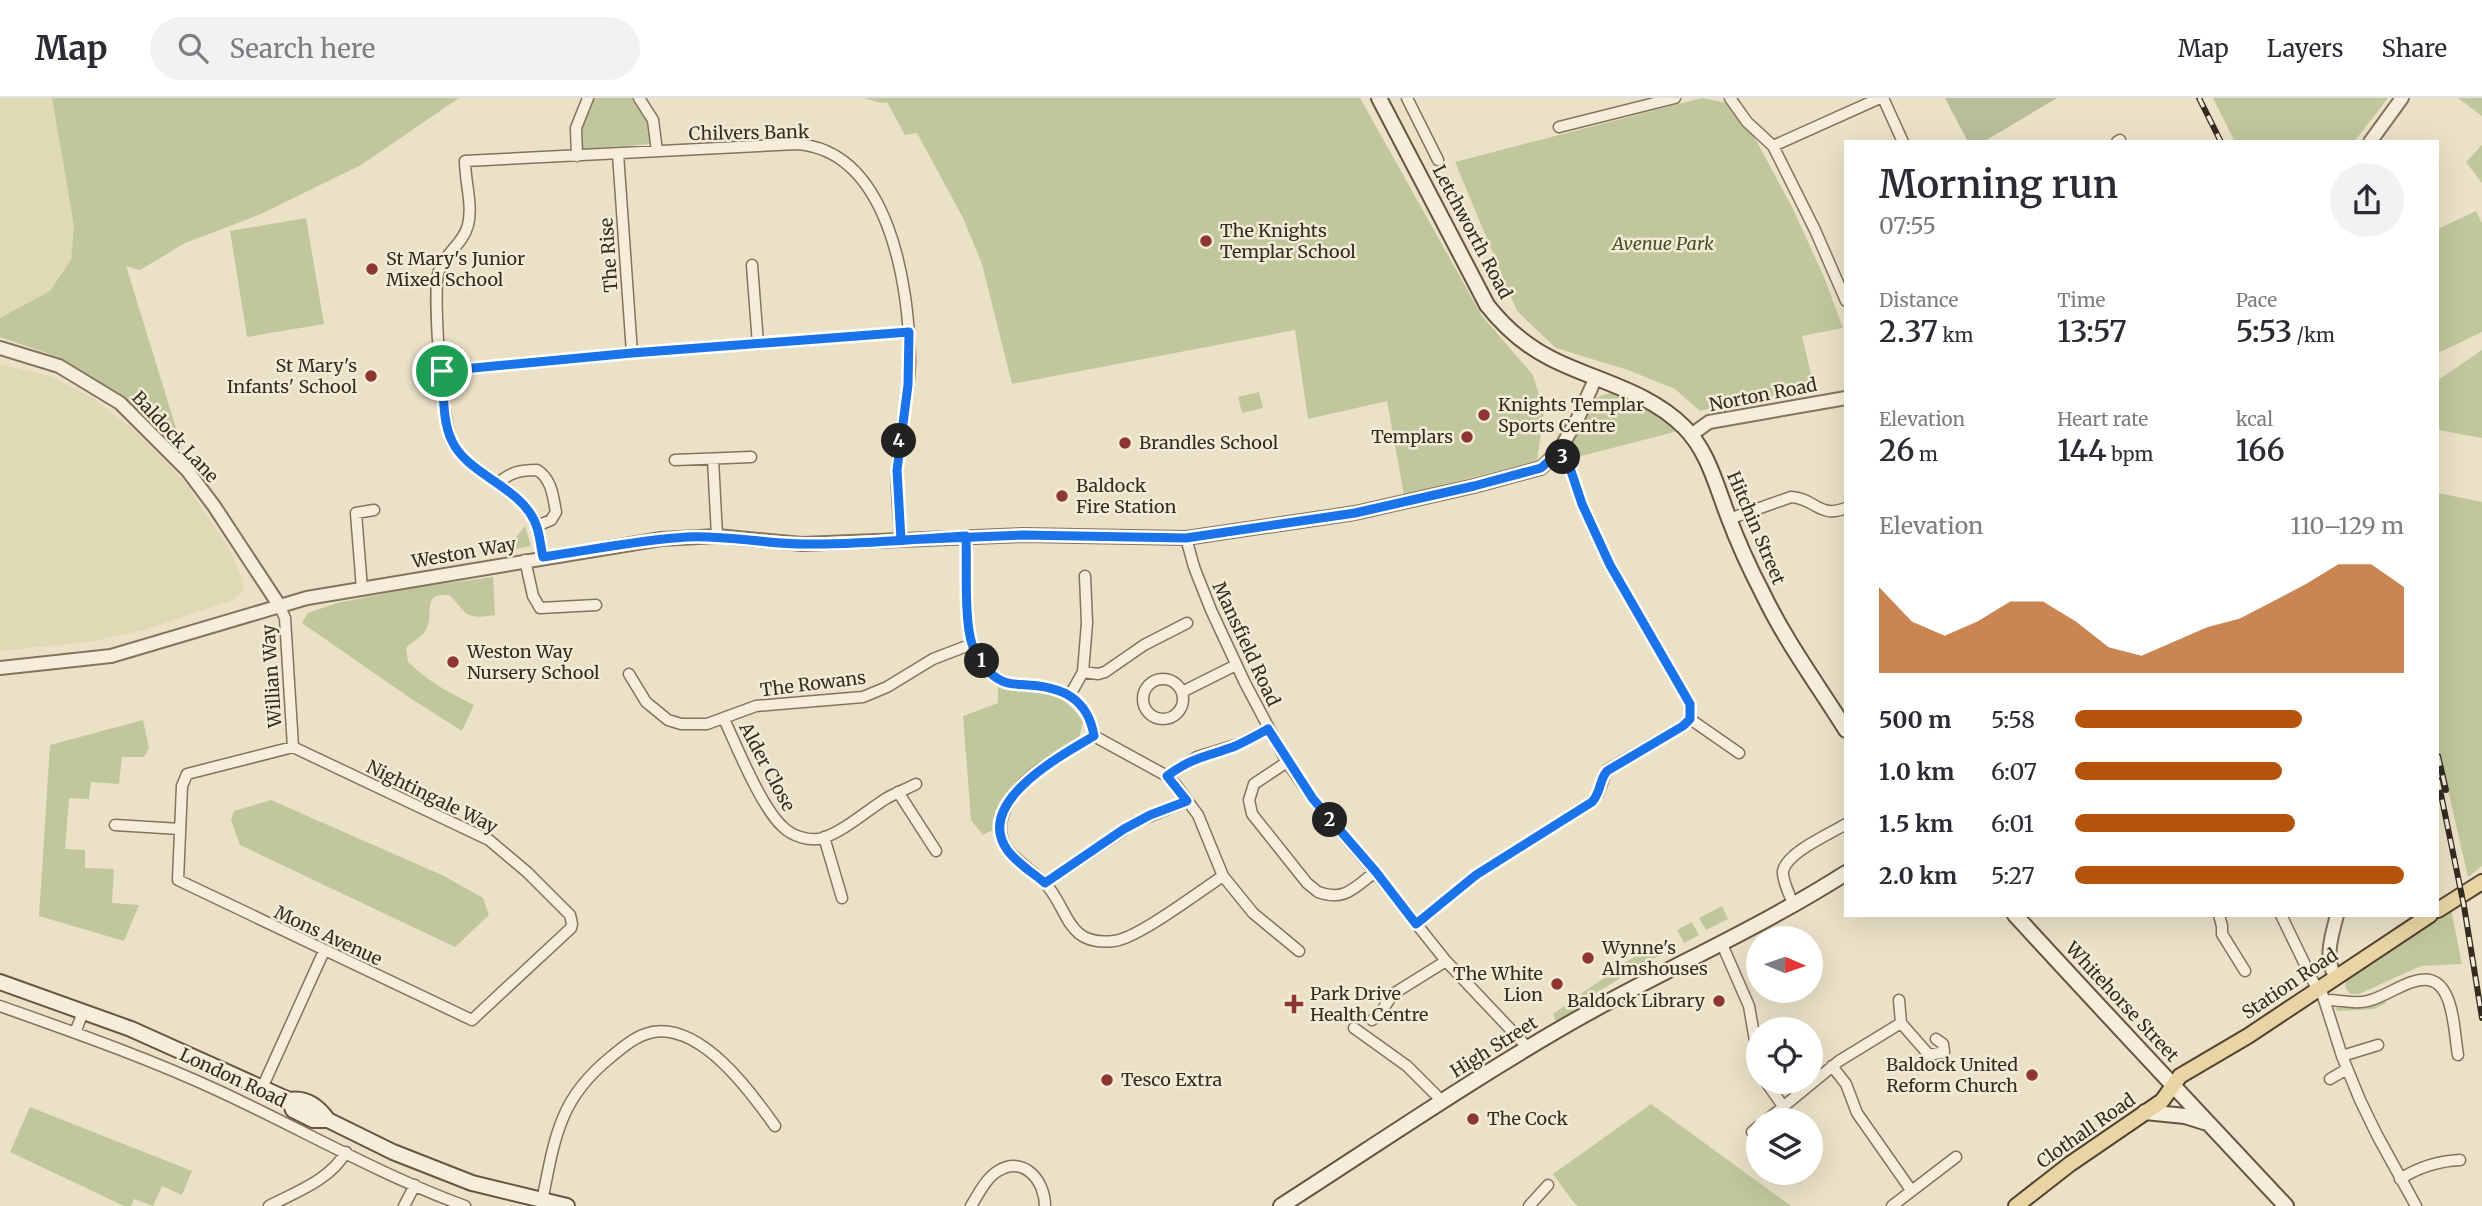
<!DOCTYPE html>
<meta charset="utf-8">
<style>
body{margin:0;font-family:Merriweather,serif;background:#f2f2f3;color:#2b2b33;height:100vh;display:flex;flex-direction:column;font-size:26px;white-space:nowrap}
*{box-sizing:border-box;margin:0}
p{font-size:23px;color:#7c7c81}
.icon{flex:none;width:38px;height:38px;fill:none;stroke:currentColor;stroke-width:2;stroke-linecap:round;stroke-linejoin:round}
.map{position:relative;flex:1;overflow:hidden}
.panel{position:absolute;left:1844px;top:42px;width:595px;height:777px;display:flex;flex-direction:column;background:#fff;border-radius:0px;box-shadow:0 7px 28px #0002}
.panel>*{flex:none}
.needle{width:46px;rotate:92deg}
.controls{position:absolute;left:1746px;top:828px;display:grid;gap:14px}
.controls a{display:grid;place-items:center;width:77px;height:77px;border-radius:50%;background:#fff;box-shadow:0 7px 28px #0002;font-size:35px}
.pin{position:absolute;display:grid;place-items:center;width:60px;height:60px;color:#fff;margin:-30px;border:4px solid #fff;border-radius:50%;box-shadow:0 2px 7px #0007}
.km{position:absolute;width:35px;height:35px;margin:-18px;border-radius:50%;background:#222;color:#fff;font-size:19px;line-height:35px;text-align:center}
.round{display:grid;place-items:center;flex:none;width:74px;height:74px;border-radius:37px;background:#f2f2f3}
.summary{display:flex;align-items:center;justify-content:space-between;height:119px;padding:0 35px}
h1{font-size:38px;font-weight:600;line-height:52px}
.stats{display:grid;grid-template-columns:repeat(3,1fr);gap:10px;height:119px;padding:7px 35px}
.stats div{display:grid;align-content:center}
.stats b{font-size:30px;font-weight:600}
.stats small{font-size:19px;font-weight:400}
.stats p{font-size:19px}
.chart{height:196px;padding:14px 35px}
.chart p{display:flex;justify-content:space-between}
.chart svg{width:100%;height:126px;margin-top:7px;fill:#b45309;opacity:.7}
ul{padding:0 35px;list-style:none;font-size:23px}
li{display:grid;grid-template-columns:112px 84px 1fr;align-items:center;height:52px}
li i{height:18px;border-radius:9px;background:#b45309}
header{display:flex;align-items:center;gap:42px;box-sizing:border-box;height:98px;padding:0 35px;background:#fff;border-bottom:2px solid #e1e1e2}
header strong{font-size:33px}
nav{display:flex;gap:38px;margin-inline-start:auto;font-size:24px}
.search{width:490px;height:63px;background:#f2f2f3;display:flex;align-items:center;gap:18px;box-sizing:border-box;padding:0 24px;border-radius:38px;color:#7c7c81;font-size:26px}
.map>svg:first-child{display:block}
.farmland{fill:#dfd9b5}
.green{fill:#c1c79c}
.cemetery{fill:#b8bd9a}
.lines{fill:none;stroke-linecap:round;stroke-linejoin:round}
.minor-casing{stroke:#84735e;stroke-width:13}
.tertiary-casing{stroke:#84735e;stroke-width:16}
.secondary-casing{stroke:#665541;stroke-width:18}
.primary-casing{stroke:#534232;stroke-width:18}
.minor{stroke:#f6eeda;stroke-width:10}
.tertiary{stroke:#f6eeda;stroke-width:12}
.secondary{stroke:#f6eeda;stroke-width:14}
.primary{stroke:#e9d5a3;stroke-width:14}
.rail-casing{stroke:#362b21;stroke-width:6}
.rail{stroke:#f2ebd6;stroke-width:3.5;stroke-dasharray:10;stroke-linecap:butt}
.route-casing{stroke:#fff;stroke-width:14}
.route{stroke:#1a73e8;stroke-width:9}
.poi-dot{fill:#8d3634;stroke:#f2ebd6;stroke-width:2.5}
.labels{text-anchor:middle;stroke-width:5;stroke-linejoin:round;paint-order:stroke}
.street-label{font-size:18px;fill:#362b21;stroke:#f2ebd6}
.poi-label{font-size:18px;fill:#362b21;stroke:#f2ebd6;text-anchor:start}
.park-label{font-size:18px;font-style:italic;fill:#455029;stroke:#f2ebd6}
</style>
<header>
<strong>Map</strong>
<div class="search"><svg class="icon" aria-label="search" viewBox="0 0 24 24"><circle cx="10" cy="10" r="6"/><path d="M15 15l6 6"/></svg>Search here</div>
<nav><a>Map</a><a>Layers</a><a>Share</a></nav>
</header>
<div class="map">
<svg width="2482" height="1108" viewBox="0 0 2482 1108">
<rect width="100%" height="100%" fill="#eae1c7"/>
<!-- farmland -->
<path class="farmland" d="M0,0H52L74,128L71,163L50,193L0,220Z
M0,266L49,278L93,300L128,327L184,383L229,451L243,482V493L233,502L144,532L95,543L0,553Z"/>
<!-- green -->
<path class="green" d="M52,0H459L361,67L261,116L185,145L140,172L126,168L184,356L142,312L90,278L58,259L0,239V220L50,193L71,162L74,128Z
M591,0H636C646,14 657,29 650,46L584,51L581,49L580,23Z
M864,0H1360L1482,218L1533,277L1544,314L1537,363L1404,397L1387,303L1308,321L1295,232L1012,286L982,166L963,120L917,35L905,37L887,4L881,5Z
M1702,0L1727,5L1752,35L1792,109L1824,179L1843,230L1802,238L1814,289L1700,313L1675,291L1628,272L1556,250L1517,213L1455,64Z
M2213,0H2388L2354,44H2235Z
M2458,0H2482V18Z
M2482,47V85L2466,64Z
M2476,113L2482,125V234L2438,255V131Z
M306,120L324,226L247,239L230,133Z
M2482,252V340L2438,332V282Z
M1259,294L1263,310L1242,315L1238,299Z
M1613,294L1639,305L1678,333L1570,361L1567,354L1580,332L1592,304L1598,299Z
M2438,395L2482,404V768L2468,779L2438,648Z
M525,428L531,448L511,452L510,447Z
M493,479L495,517C463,522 469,516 449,497C421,494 434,516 427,530C423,539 412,543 406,550L408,564C427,583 450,595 474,607L462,633L410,600L302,525L308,515L337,505L418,489Z
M998,589C1037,600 1056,585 1083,623L1079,641C1059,654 1021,676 1007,695C999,706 996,719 993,732L983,737L971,722L963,618L998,605Z
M143,622L149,650L144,659H122L119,686L91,684L89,701L69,700L65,751L85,752V770L114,771L112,805L139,807L124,843L39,818L50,647Z
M271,702L444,778L483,800L489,817L455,849L240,747L231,722L234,713Z
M1722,808L1728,821L1706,832L1699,820Z
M2451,811L2462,866L2421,868L2359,896H2350L2345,889L2346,882Z
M1692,824L1699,837L1684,845L1677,832Z
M1654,847L1660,857L1628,876L1623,866Z
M1619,870L1624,878L1583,903L1579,897Z
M2385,901L2386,905L2374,911L2338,913L2335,910L2361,908Z
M1572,903L1579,915L1558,927L1553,916Z
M1651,1006L1791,1108H1578L1574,1105L1553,1076Z
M30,1009L192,1073L182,1097L162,1088L153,1108L134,1101L131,1108H124L10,1054Z"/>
<!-- cemetery -->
<path class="cemetery" d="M1945,0H2057L1983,44H1968Z"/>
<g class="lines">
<defs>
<path id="minor" d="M639,0L653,22L657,53
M1407,0L1438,62
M1730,0L1747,24L1773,48L1815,132L1846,203
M1883,0L1903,44
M1559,29L1675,0
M2117,44L2120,42
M1773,48L1880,0
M618,56L632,255
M577,58L576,30L588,0
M752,167L758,246
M442,273L632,255L909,234
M713,361L717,438
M675,362L751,359
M498,385C511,374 520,372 537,372C552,381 553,399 556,414L551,422L537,428
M1729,421L1791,399C1815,400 1819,421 1846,410
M966,438C967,465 964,523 972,546C978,561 987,576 1002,583C1010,587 1019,586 1028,587C1063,589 1088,601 1094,638L1167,678L1176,687L1198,717L1223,778L1253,815L1299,853
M1186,440L1194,469L1211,512L1245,585L1287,664L1313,701L1375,774L1446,863L1529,951
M543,459C540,447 540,434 535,423C518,388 472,378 453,346C442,328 433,200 438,176C442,157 463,147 468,127C473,107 465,84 465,63L797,46C890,53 909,189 910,262C910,299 898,335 897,373C896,396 899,419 901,442
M525,462L533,498L540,510L596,507
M362,491L356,415L374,412
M279,507L285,520L293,649
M1083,574L1087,525L1085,478
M629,576L646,604L668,622L681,626H707L756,608L863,599L887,589L933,561L972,546
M1143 601a20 20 0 1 1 40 0a20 20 0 1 1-40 0Z
M1182,594L1236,567
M1070,597L1083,574L1098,576L1105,574L1144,547L1187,525
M724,621C737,649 761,709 783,729C792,738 810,744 823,740C846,732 866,713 887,700C896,695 906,691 916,686
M1690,621L1739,655
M1094,638C1061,658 1012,680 1002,721C994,752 1024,765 1043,783C1069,808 1064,849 1114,843C1137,841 1200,793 1223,778
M293,649L489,742L527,774L570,817L572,826L571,830L472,922L178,782L182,688L187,676Z
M1287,664L1254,686L1249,702L1252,716L1307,785L1318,794C1345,804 1355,789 1375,774
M1167,678L1197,659L1239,646L1268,631
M898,694L936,753
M115,727L180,731
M824,739L842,800
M1045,785L1134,725L1187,703
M1793,806C1790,797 1782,783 1783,773C1787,754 1830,736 1846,726
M2219,817L2222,828V836L2245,873
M2281,817L2314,885L2322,895L2342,958L2360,1002L2377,1037L2416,1108
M1416,826L1476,777L1592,704L1598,696L1607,672L1683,628L1690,621V606L1610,467L1582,406L1568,364L1559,353
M1721,844L1749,908L1759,966
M1899,902L1901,925L1929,957L1944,954L1943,946L1936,941
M2324,902C2339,901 2353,907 2368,903C2383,899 2397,889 2412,884C2455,869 2453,930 2458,957
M0,908C73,934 148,960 219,993C301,1031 380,1077 465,1108
M1372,922L1379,917L1393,896L1446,863
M1354,930L1407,968L1443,1004
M75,935L83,914
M2342,958L2378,947
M1832,968L1846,986L1857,1015L1911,1092
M2330,981L2347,971
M1766,984L1783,1008
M262,990L324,853
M1767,1022L1839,963L1901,925
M1752,1034L1759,1028
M2400,1081C2419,1069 2437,1063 2460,1062
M542,1103C548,1075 552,1046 563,1020C573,995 591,975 612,958C624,948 637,937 653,934C702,926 751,994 775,1028
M269,1108C296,1094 330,1082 346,1054
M404,1108L415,1087
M971,1108C978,1097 986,1080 998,1073C1024,1057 1045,1083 1045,1108
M1529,1108L1548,1087
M1892,1108L1956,1059"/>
<path id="tertiary" d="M2370,44L2402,0
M0,250L59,268L120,305L187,372L214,408L279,507
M1691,337L1709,324L1846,300
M0,570L111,558L307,500L661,441L717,438L802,446L1023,437L1186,440L1355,415L1474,388L1541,370L1559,353L1578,320L1596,279
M2335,878C2324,859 2332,837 2337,817"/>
<path id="secondary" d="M1379,0L1487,207C1505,230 1526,248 1552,261C1596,283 1648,293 1684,329C1708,353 1716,387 1728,418C1738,445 1750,471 1763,496C1786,544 1818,587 1846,632
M2015,817C2105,915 2195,1011 2286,1108
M0,884L131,931L289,1002C306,999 318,1008 328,1022L393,1054L472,1085L567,1108
M289,1002L293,1012L313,1022H328
M2145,1014L2185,1018L2204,1024
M1281,1108C1382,1043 1481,975 1586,916C1672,868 1763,828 1846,775"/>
<path id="primary" d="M2438,812L2482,784
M2016,1108L2070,1066L2162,1003L2180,978L2248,938L2430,817"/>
</defs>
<!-- minor casing -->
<use href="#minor" class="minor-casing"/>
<!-- tertiary casing -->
<use href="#tertiary" class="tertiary-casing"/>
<!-- secondary casing -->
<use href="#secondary" class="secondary-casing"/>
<!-- primary casing -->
<use href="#primary" class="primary-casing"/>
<!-- minor -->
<use href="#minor" class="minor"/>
<!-- tertiary -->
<use href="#tertiary" class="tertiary"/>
<!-- secondary -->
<use href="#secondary" class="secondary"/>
<!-- primary -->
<use href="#primary" class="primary"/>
<defs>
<path id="rail" d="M2199,0L2221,44
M2438,658L2446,692
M2438,682L2464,808L2482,920"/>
</defs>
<!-- rail casing -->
<use href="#rail" class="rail-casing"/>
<!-- rail -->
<use href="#rail" class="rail"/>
</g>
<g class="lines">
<defs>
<path id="route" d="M442,273C444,295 442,323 452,343C467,376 518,388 534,422C540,433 540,447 543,459C591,452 639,442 687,439C727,437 765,446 805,446C858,447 912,441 966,438C967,465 964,523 972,546C978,561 987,576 1002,583C1010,587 1019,586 1028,587C1063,589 1088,601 1094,638C1062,657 972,705 1008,753C1018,766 1033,775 1045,785L1124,731L1150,717L1187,703L1167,678C1193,659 1205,659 1233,649C1245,644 1257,637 1268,631L1313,701L1376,774L1416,826L1476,777L1592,704C1601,695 1599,682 1607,673L1683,628L1690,621V606L1610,467L1582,406L1568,364L1559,354L1541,370L1474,388L1355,415L1186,440L1023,437L901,442L897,372L908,287L909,234L632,255L442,273"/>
</defs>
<!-- route casing -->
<use href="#route" class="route-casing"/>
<!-- route -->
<use href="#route" class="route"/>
</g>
<!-- markers -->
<g class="poi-dot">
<circle cx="1206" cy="143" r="7"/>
<circle cx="372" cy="171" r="7"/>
<circle cx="371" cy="278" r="7"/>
<circle cx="1484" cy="317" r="7"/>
<circle cx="1467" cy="339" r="7"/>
<circle cx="1125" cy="345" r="7"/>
<circle cx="1062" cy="398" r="7"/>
<circle cx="453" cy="564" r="7"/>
<circle cx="1588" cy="860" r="7"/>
<circle cx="1557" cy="886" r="7"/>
<circle cx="1719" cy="903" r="7"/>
<path d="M1290.5 895.5h7v7h7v7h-7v7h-7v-7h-7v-7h7z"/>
<circle cx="2032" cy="977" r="7"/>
<circle cx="1107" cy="982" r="7"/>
<circle cx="1473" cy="1021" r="7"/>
</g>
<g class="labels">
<!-- street labels -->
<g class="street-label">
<text transform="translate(749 35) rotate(-1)" y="6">Chilvers Bank</text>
<text transform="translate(1472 134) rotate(62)" y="6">Letchworth Road</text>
<text transform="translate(609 157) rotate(-94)" y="6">The Rise</text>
<text transform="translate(1763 297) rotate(-11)" y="6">Norton Road</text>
<text transform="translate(175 339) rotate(47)" y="6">Baldock Lane</text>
<text transform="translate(1756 430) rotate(67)" y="6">Hitchin Street</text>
<text transform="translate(464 455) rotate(-10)" y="6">Weston Way</text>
<text transform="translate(1246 546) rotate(65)" y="6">Mansfield Road</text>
<text transform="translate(272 578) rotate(-94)" y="6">Willian Way</text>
<text transform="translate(813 586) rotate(-7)" y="6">The Rowans</text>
<text transform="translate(767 669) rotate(62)" y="6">Alder Close</text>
<text transform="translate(432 699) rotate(26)" y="6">Nightingale Way</text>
<text transform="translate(328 838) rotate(25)" y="6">Mons Avenue</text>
<text transform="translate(2290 886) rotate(-34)" y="6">Station Road</text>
<text transform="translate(2122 904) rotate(47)" y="6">Whitehorse Street</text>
<text transform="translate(1494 949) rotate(-32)" y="6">High Street</text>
<text transform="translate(233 980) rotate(25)" y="6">London Road</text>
<text transform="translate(2086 1033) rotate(-35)" y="6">Clothall Road</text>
</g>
<!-- poi labels -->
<g class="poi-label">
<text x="1220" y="139">The Knights<tspan x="1220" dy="21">Templar School</tspan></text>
<text x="386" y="167">St Mary's Junior<tspan x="386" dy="21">Mixed School</tspan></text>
<text x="357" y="274" text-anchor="end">St Mary's<tspan x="357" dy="21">Infants' School</tspan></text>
<text x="1498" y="313">Knights Templar<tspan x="1498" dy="21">Sports Centre</tspan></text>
<text x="1453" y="345" text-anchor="end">Templars</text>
<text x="1139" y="351">Brandles School</text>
<text x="1076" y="394">Baldock<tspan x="1076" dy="21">Fire Station</tspan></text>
<text x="467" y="560">Weston Way<tspan x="467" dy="21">Nursery School</tspan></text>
<text x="1602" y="856">Wynne's<tspan x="1602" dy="21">Almshouses</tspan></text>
<text x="1543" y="882" text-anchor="end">The White<tspan x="1543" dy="21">Lion</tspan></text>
<text x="1310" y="902">Park Drive<tspan x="1310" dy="21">Health Centre</tspan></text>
<text x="1705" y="909" text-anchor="end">Baldock Library</text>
<text x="2018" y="973" text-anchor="end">Baldock United<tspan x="2018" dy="21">Reform Church</tspan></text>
<text x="1121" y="988">Tesco Extra</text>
<text x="1487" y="1027">The Cock</text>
</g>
<!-- park labels -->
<g class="park-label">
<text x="1663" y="152">Avenue Park</text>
</g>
</g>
</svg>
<div class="controls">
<a><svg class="needle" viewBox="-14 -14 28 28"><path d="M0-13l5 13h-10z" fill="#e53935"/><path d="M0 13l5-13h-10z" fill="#7c7c81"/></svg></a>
<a><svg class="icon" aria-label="locate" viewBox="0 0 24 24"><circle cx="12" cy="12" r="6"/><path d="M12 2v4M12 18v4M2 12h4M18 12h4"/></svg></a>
<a><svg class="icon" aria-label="layers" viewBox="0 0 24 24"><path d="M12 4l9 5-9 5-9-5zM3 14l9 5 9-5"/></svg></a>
</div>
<div class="pin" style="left:442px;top:273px;background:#1e9e55"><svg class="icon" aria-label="arrive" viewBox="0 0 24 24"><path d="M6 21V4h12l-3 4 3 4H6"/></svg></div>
<b class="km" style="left:982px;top:563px">1</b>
<b class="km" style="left:1330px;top:722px">2</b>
<b class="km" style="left:1563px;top:359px">3</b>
<b class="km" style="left:899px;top:343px">4</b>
<section class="panel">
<div class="summary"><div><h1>Morning run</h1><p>07:55</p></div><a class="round"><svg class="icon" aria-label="share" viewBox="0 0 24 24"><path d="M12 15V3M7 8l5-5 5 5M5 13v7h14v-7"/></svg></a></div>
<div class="stats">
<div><p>Distance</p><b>2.37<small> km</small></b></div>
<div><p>Time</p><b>13:57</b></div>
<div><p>Pace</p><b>5:53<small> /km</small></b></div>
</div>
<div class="stats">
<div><p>Elevation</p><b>26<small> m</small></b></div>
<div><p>Heart rate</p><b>144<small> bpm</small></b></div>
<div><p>kcal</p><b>166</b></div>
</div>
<div class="chart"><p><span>Elevation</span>110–129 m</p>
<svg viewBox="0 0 160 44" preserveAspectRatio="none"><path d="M0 44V14L10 26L20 31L30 26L40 19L50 19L60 26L70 35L80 38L90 33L100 28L110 25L120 19L130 13L140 6L150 6L160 14V44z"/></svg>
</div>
<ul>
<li><b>500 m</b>5:58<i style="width:69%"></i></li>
<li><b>1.0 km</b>6:07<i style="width:63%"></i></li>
<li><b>1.5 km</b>6:01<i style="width:67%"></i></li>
<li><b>2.0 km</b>5:27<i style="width:100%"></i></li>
</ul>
</section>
</div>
